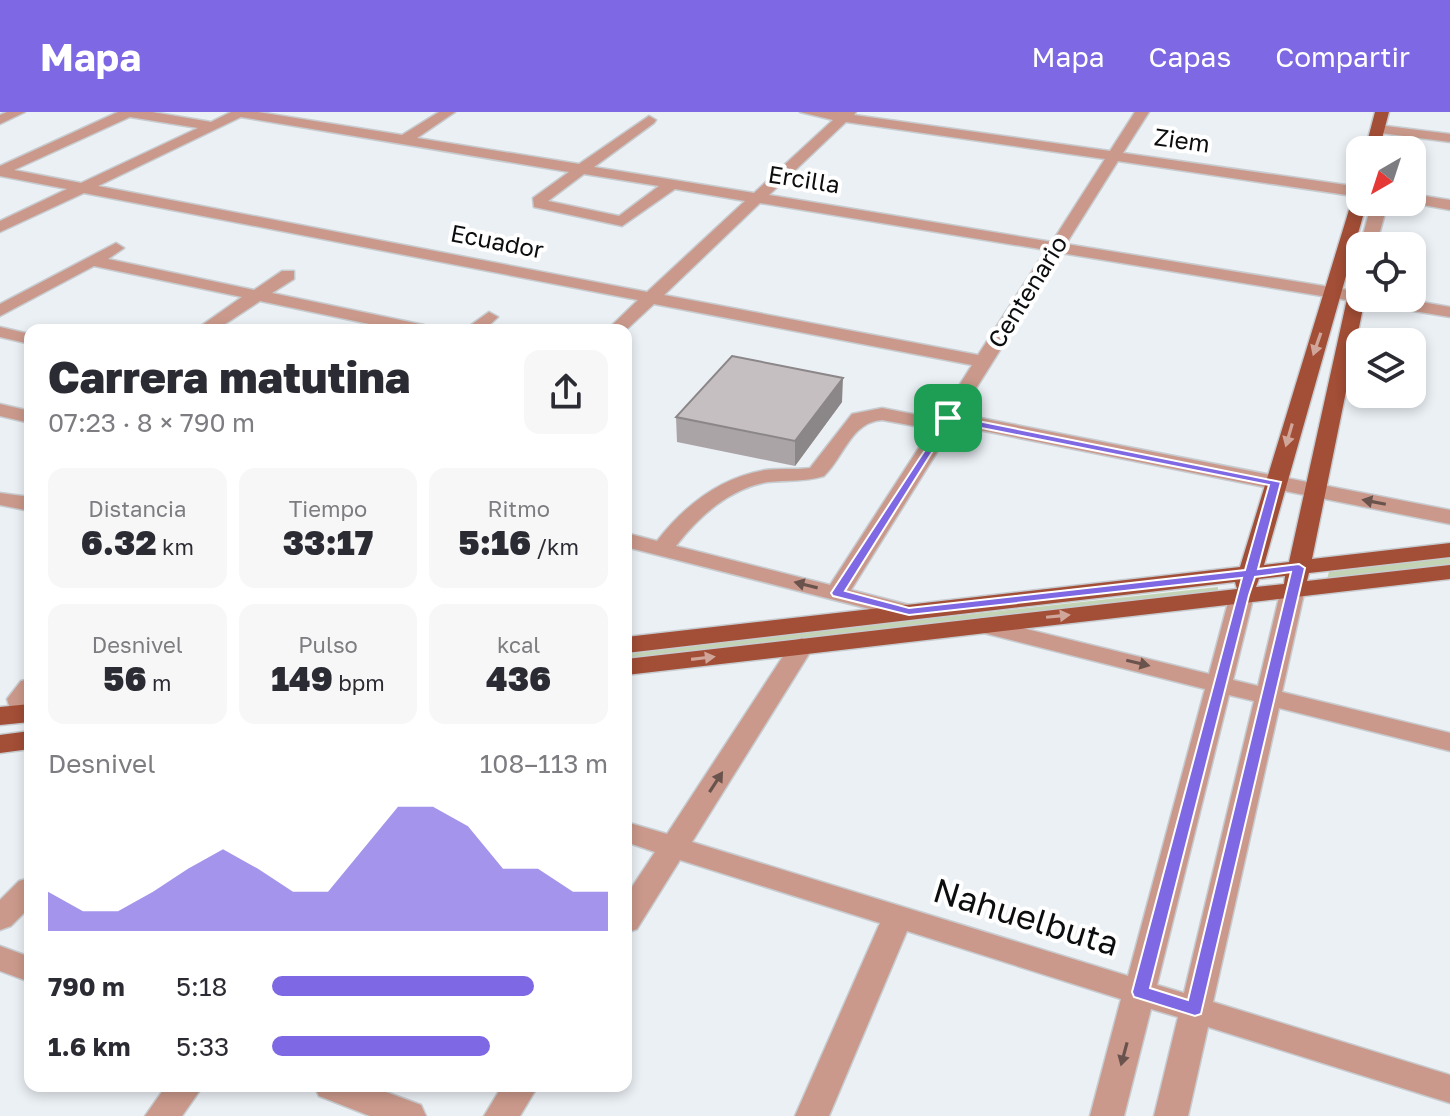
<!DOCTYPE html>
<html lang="es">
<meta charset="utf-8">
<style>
body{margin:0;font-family:"Golos Text",sans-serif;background:#f7f7f7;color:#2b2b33;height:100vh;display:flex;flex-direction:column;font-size:30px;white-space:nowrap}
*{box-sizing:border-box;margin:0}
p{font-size:26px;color:#7c7c81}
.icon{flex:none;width:44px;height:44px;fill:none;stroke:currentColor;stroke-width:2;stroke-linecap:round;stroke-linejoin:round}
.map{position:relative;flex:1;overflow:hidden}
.drawer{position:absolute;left:24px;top:212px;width:608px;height:768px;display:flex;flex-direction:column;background:#fff;border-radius:16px;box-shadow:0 4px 12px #0003}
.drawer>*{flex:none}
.needle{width:52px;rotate:219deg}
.controls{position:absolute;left:1346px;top:24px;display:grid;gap:16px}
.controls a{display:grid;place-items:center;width:80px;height:80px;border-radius:16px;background:#fff;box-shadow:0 4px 12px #0003;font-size:40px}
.pin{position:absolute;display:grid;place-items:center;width:68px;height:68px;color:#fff;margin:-34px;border-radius:16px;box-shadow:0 4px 12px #0006}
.round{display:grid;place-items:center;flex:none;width:84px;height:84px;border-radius:16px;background:#f7f7f7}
.summary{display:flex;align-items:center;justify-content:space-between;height:136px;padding:0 24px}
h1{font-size:44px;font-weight:800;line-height:60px}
.metrics{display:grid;grid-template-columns:repeat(3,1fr);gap:12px;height:136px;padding:8px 24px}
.metrics div{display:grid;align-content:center;border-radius:16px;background:#f7f7f7;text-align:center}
.metrics b{font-size:34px;font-weight:800}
.metrics small{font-size:22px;font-weight:400}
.metrics p{font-size:22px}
.chart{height:224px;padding:16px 24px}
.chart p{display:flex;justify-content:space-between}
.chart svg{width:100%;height:144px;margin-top:8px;fill:#7e68e3;opacity:.7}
ul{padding:0 24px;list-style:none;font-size:26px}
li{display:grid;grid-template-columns:128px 96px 1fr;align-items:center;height:60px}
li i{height:20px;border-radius:10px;background:#7e68e3}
header{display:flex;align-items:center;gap:48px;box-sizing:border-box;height:112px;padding:0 40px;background:#7e68e3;color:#fff}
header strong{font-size:38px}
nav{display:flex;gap:44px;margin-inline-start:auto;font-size:28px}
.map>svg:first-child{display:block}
.green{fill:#c2d4b3}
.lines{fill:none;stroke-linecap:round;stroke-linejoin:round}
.minor-casing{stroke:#c7ccd0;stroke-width:3}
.major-casing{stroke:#c7ccd0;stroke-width:3}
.minor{fill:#ca998b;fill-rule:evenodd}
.major{fill:#a34e36;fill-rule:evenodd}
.wall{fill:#aaa4a7}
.shaded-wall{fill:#8b8688}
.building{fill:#c6bfc2;stroke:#8b8688;stroke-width:2}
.oneway{fill:#d1a69a}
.oneway2{fill:#6a534d}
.route{fill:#7e68e3;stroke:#fff;stroke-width:2;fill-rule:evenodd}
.labels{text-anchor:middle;stroke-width:8;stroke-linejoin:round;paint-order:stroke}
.far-street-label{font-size:24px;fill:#0b0d0f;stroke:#fff}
.near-street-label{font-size:34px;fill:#0b0d0f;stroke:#fff}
</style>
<header>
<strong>Mapa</strong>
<nav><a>Mapa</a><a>Capas</a><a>Compartir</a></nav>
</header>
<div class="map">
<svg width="1450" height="1004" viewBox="0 0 1450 1004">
<rect width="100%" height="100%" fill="#ebf0f5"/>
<!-- green -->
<path class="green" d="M1450,445V452L1327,467L1329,460Z
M1218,475V481L626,546V540Z"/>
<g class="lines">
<defs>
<path id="minor" d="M7,0H25L0,12V3Z
M118,0H152L211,10L231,0H258L402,23L439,0H455L417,26L579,52L649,4L656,8L654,11L594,55L754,81L833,8L800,0H856L854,3L1110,39L1135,0H1149L1123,41L1360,75V85L1118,49L1066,132L1360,180V186H1399L1450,195V205L1061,141L960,302L1450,398V412L954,313L851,478L917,495L921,500L917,505L909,507L626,435V421L657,429C685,393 719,366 765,358C780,356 795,358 810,356L852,302L882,296L938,307L972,253L654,192L626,218H607L638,188L84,81L0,120V109L67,77L0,64V54ZM130,5L198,16L81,71L14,58ZM241,5L569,60L533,86L534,95L622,114L675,77L745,89L647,180L98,74ZM846,10L1105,47L1052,130L769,83ZM584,62L659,74L619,104L548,89ZM760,91L1046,138L978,243L664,183ZM882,308L931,317L830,473L676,434C698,405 730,376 768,370C787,368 805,370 824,364C844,345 851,310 882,308Z
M1378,13L1450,22V30L1373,20V14Z
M1412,82L1450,88V98L1407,90H1412Z
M1372,90H1388L1376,134H1360Z
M116,131L124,136L108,147L254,178L282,159H294V167L272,181L424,213L433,218H398L260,189L216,218H195L242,185L94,154L0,204V192Z
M489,200L498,205L484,218H464Z
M0,215L30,222V232L0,225Z
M0,292L30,299V311L0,304Z
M0,381L30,385V399L0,393Z
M1293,470L1305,477L1282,580L1450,621V639L1279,596L1213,890L1450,963V991L1208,915L1188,1004H1154L1178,905L1151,897L1124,1004H1090L1121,887L907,819L829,1004H795L880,811L680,748L637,817L626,821V784L655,740L626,730V710L667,722L793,529L802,526L814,534L692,730L1128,864L1205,577L972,518L969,513L981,506L1209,562L1230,483L1242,476L1254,483L1233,568L1258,574L1281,477ZM1229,583L1254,589L1184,881L1157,873Z
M30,567V607H13L7,587L21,569Z
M30,766V795L11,814L0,818V788L19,769Z
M0,834L30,845V870L0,859Z
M166,974H203L182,1004H145Z
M314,974H370L421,993L426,1004H370L319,984Z
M502,974H538L520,1004H484Z"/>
<path id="major" d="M1375,0H1389L1379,38H1365Z
M1360,83V90H1367L1264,453L1289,450L1351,169L1360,164V186H1365L1312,447L1450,431V445L1309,461L1307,469L1450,453V467L626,563V547L1237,477L1235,470L626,541V525L1240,455L1352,88ZM1285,464L1284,472L1256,475L1259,467Z
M30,592V610L0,613V595Z
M30,619V637L0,641V623Z"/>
</defs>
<!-- minor casing -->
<use href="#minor" class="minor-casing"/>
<!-- major casing -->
<use href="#major" class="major-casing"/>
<!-- minor -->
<use href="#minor" class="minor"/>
<!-- major -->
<use href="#major" class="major"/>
</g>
<!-- wall -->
<path class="wall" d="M842,290L795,354L677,330L676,305Z"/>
<!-- shaded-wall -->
<path class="shaded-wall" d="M843,266L842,290L795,354V329Z"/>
<!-- building -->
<path class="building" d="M732,244L843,266L795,329L676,305Z"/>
<!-- one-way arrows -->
<defs><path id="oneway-solid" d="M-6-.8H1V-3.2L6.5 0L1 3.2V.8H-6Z" transform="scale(2)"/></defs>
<g class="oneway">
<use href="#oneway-solid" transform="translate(1317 232) rotate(109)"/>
<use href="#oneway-solid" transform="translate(1289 323) rotate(106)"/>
<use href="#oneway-solid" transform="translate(1058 504) rotate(-6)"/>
<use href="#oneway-solid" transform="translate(703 546) rotate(-7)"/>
</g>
<g class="oneway2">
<use href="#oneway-solid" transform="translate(1374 390) rotate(-169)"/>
<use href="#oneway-solid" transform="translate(806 473) rotate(-166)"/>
<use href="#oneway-solid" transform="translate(1138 551) rotate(13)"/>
<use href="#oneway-solid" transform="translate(716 670) rotate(-57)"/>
<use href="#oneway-solid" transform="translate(1124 942) rotate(105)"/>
</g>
<!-- route -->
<path class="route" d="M948,303L1281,370L1258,457L1299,452L1305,456L1201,902L1195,904L1134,885L1132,880L1242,466L909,503L833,484L831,481ZM951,310L1269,373L1245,458L909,496L845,479ZM1291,460L1188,888L1150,876L1249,483L1255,465Z"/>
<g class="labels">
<!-- far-street labels -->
<g class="far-street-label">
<text transform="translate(1182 29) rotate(8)" y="8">Ziem</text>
<text transform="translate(804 68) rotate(9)" y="8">Ercilla</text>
<text transform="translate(497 130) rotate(11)" y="8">Ecuador</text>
<text transform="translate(1028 180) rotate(-58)" y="8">Centenario</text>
</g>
<!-- near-street labels -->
<g class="near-street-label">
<text transform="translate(1026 805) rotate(17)" y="12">Nahuelbuta</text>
</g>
</g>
</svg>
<div class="controls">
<a><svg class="needle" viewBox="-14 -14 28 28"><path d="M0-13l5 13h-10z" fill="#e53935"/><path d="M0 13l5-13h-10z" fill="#7c7c81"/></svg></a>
<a><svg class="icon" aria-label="locate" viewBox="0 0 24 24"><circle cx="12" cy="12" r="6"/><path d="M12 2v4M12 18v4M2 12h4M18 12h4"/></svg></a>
<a><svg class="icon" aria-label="layers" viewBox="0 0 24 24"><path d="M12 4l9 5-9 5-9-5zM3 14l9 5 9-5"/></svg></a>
</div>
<div class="pin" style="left:948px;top:306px;background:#1e9e55"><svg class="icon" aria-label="arrive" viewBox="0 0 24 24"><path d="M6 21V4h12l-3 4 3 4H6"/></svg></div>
<section class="drawer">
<div class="summary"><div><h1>Carrera matutina</h1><p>07:23 · 8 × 790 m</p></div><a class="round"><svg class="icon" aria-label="share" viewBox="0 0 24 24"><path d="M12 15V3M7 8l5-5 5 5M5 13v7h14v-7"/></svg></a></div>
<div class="metrics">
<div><p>Distancia</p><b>6.32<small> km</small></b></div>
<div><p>Tiempo</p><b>33:17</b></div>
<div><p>Ritmo</p><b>5:16<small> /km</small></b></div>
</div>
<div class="metrics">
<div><p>Desnivel</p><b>56<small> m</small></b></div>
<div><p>Pulso</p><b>149<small> bpm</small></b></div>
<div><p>kcal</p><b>436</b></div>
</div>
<div class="chart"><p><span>Desnivel</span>108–113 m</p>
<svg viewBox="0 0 160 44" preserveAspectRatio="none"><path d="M0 44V32L10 38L20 38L30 32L40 25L50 19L60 25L70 32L80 32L90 19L100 6L110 6L120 12L130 25L140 25L150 32L160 32V44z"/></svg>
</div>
<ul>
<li><b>790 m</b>5:18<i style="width:78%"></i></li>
<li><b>1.6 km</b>5:33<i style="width:65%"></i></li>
</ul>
</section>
</div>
